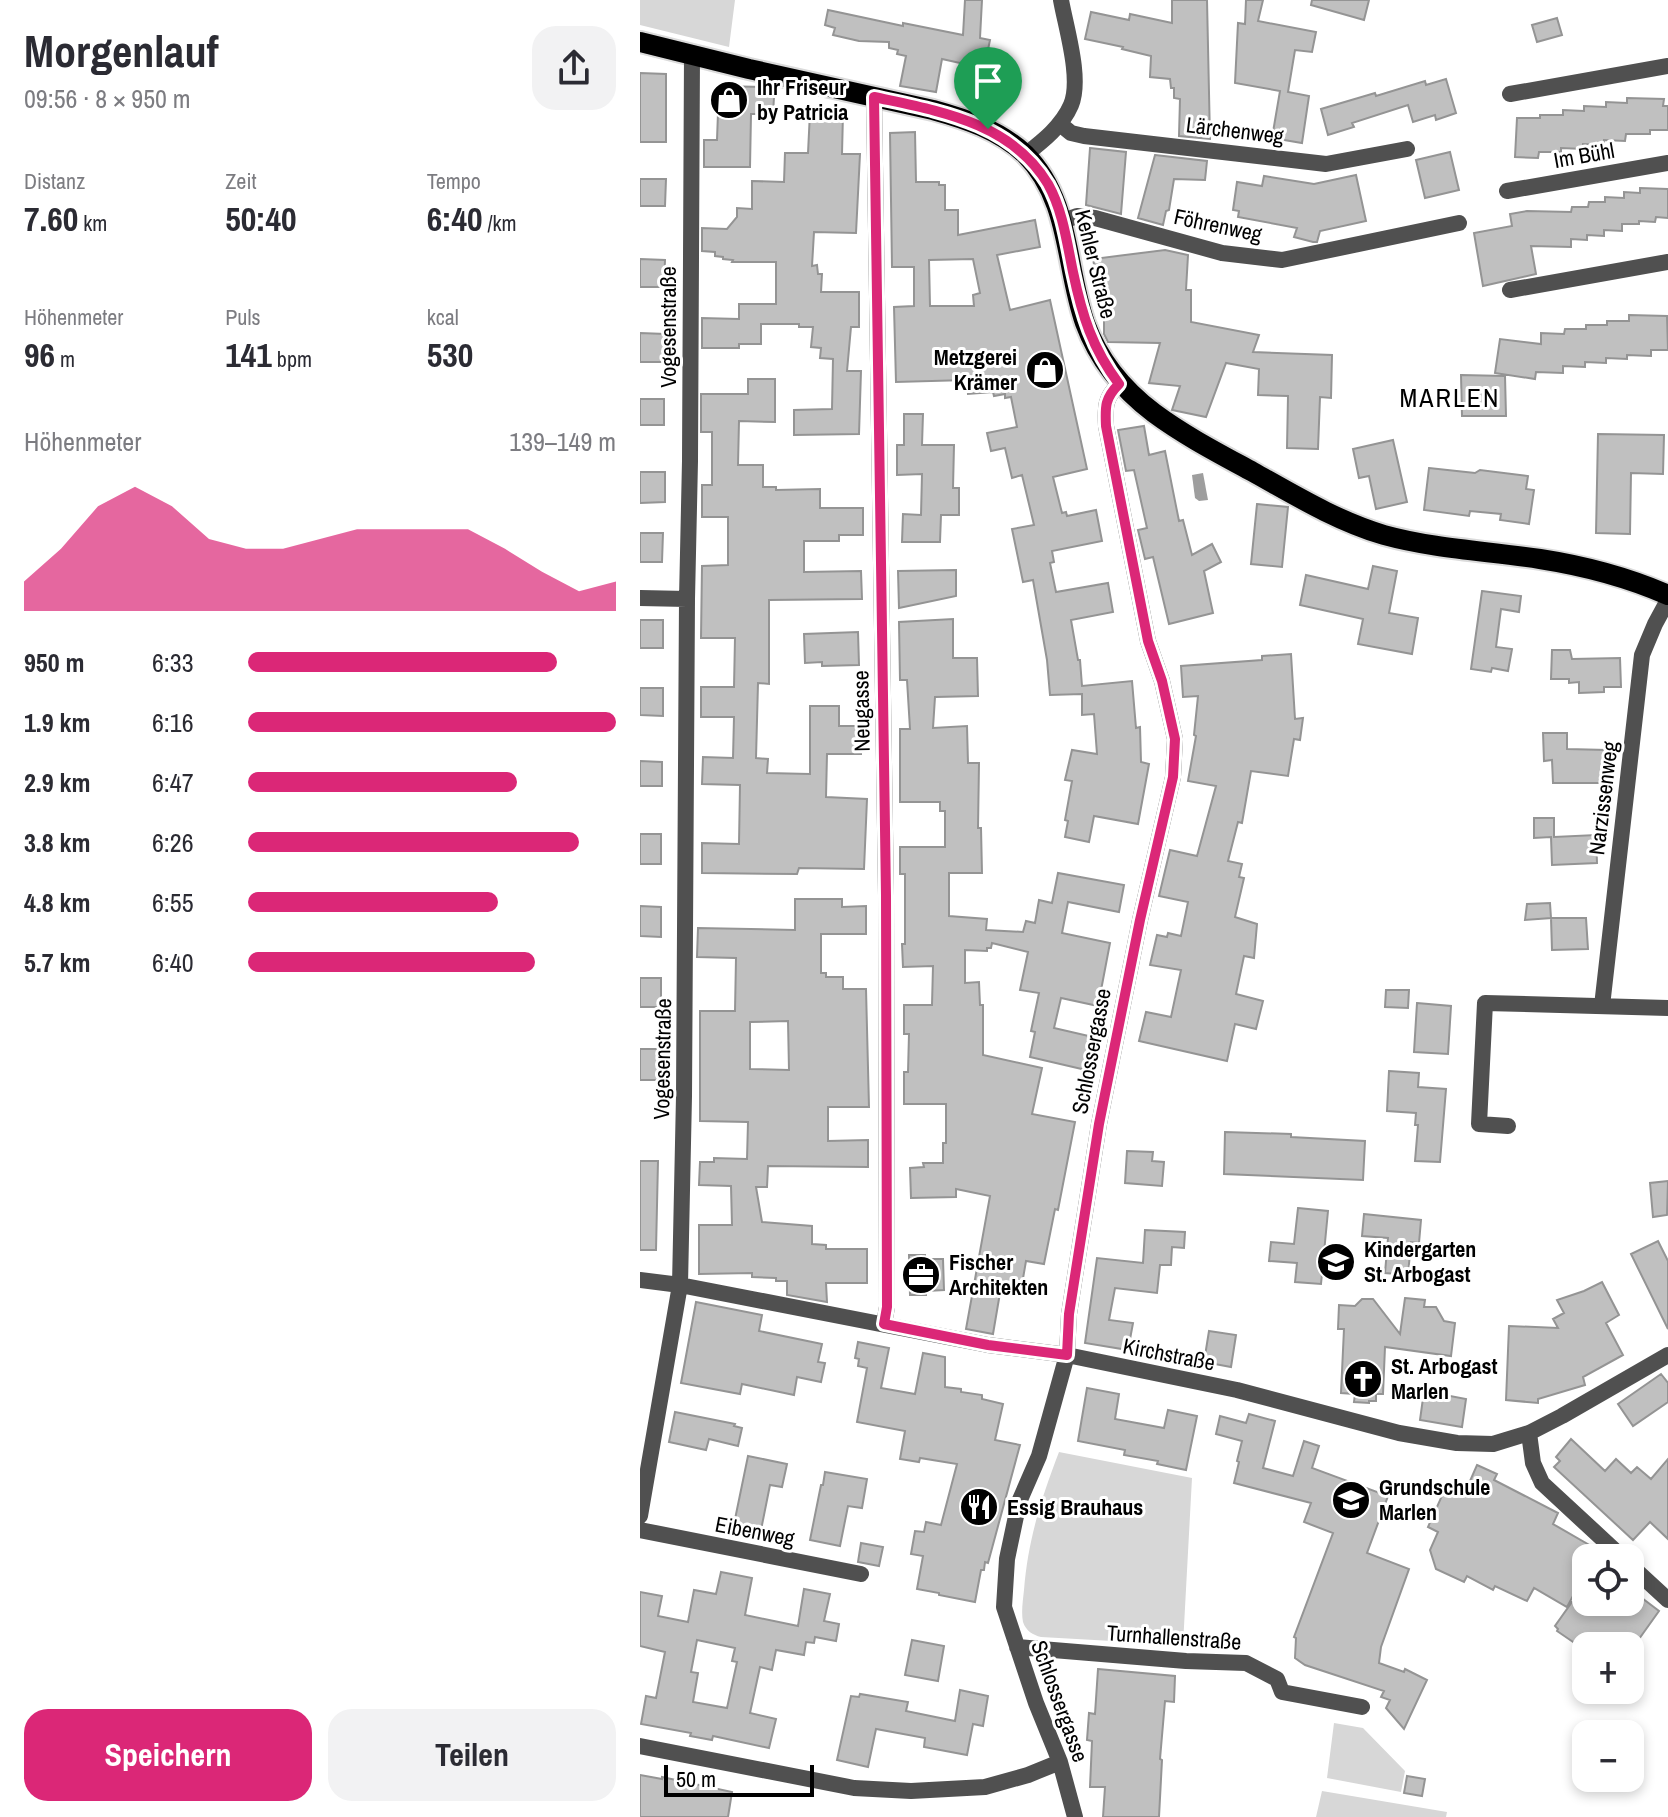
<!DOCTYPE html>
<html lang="de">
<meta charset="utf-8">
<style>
body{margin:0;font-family:"Archivo Narrow",sans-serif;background:#f2f2f3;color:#2b2b33;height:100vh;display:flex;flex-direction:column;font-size:30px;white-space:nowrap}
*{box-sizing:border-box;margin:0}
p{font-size:26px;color:#7c7c81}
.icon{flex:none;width:44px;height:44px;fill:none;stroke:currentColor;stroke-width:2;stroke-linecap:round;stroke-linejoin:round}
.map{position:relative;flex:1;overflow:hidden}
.drawer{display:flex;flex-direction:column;background:#fff;width:640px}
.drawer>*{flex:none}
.buttons{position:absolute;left:932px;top:1544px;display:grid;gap:16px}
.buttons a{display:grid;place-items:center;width:72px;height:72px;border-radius:16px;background:#fff;box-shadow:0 4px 12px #0003;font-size:40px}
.scale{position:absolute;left:24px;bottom:20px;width:150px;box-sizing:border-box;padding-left:8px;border:4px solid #000;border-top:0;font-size:22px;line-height:28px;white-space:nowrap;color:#000;-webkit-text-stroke:6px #fff;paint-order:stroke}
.pin{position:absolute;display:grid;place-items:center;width:68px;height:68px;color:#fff;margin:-82px -34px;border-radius:50% 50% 50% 0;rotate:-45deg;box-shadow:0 0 8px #0007}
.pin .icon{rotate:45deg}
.round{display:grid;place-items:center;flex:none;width:84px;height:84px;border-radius:24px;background:#f2f2f3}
.head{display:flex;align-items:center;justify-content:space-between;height:136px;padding:0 24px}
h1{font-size:44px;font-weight:700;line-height:60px}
.metrics{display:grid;grid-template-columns:repeat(3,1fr);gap:12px;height:136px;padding:8px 24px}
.metrics div{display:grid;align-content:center}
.metrics b{font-size:34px;font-weight:700}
.metrics small{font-size:22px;font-weight:400}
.metrics p{font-size:22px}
.chart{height:224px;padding:16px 24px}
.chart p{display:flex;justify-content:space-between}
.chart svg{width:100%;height:144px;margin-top:8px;fill:#db2777;opacity:.7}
.button{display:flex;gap:16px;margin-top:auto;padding:16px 24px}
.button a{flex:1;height:92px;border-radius:24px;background:#db2777;color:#fff;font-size:32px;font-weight:700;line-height:92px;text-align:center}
.button a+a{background:#f2f2f3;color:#2b2b33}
ul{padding:0 24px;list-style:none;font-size:26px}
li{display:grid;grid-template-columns:128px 96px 1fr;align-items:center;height:60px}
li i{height:20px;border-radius:10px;background:#db2777}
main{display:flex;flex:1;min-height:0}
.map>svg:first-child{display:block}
.green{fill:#d7d7d7}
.water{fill:#9e9e9e}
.building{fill:#c0c0c0;stroke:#949494;stroke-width:2;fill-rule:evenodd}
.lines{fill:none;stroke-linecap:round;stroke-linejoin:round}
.primary-casing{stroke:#dbdbdb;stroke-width:24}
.minor{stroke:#505050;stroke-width:16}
.primary{stroke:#000;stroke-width:20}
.route-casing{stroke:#fff;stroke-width:16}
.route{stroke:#db2777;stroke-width:10}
.labels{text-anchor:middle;stroke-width:6;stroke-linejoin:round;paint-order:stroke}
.poi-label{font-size:22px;font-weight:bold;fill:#000;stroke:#fff;text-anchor:start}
.street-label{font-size:22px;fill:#000;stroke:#fff}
.quarter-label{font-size:26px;letter-spacing:2px;fill:#000;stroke:#fff}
</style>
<main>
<section class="drawer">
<div class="head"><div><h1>Morgenlauf</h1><p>09:56 · 8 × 950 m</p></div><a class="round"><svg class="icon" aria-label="share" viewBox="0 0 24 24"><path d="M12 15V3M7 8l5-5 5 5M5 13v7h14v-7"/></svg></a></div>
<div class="metrics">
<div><p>Distanz</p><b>7.60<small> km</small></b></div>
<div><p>Zeit</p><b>50:40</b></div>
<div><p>Tempo</p><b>6:40<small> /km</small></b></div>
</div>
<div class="metrics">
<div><p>Höhenmeter</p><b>96<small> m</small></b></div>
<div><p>Puls</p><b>141<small> bpm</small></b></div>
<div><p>kcal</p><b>530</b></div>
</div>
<div class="chart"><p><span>Höhenmeter</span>139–149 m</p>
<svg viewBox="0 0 160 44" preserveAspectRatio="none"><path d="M0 44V35L10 25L20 12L30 6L40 12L50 22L60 25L70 25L80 22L90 19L100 19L110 19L120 19L130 25L140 32L150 38L160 35V44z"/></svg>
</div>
<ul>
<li><b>950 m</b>6:33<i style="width:84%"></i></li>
<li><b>1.9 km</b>6:16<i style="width:100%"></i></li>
<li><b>2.9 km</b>6:47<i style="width:73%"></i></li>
<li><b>3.8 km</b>6:26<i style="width:90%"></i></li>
<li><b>4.8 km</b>6:55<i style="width:68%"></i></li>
<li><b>5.7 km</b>6:40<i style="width:78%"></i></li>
</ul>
<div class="button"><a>Speichern</a><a>Teilen</a></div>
</section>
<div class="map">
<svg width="1028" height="1817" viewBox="0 0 1028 1817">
<rect width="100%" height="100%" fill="#fff"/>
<!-- green -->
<path class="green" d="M0,0H95L89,47L0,25Z
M419,1452L552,1478L543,1645L401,1637C393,1635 386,1631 383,1622C381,1612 383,1600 384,1590C388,1540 401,1499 419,1452Z
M694,1723L723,1728L765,1771L761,1792L687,1778Z
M682,1791L807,1812L806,1817H676Z"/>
<!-- water -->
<path class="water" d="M563,473L568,500L559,501L555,498L552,475Z"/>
<!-- building -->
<path class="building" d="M325,0H342L340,38L350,40L345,64L360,66L355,100L334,97L338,67L302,59L296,92L260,86L266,56L257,54L258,50L249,48V42L219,41L193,35L195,28L185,25L188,10L263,26V23L323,35Z
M532,0H567L570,139L539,136L540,99L534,98V88H531L530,79L510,77L511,56L482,49L483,47L445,39L451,12L489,20L490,14L532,23Z
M606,0H623L618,21L676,32L672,52L655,50L648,92L669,96L662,143L632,138L640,91L595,83L598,23L605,24Z
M672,0H729L724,20L671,5Z
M917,18L922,35L897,42L892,25Z
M0,73L26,74V142H0Z
M806,79L816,113L796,120L795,115L773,122L768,105L712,123L714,127L688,135L681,109L735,93L736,96L785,81L786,85Z
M79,86L123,87V97H134L133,114H111L110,167H64V140H77Z
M987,98L1024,99L1023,106H1028V130H1010V134H986L985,141L964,140V145L943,144V149L921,148V152H899L898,158L875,157L877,118H900V115H923V110L944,111V106L966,107V102L987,103Z
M170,112L203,113L202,154H220L216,233L174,232L172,266L177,265L178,274H182L181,292H219V327H211L207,371H221L219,434L154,435V410L192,409L193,359L180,358L181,348L171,347L173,327H159V324H121V344H99V348H62V318L99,319V304H136V262H92L93,260L83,259V257L75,256V252L62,251V228L87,229L97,217V208L112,209V181L144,182L145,153H168Z
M275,132L276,182H299V185H305V210H318V235L395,220L400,247L357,255L370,310L410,300L447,469L413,477L422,513L426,512L427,516L456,510L462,541L412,551L414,562L410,563L416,592L468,583L473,612L431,620L438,660H440L442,686L492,681L496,728L500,727L501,762L509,764L498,824L454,816L449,842L425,837L428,821L425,820L432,781L425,780L432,750L457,754L454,714L442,715V694L410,695L407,660L393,580L383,582L372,529L394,525L382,475L372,478L365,448L351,451L347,433L377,427L371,397L365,398V394L354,396L353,392L328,394L327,380L256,382L254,307L274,306V267H252L250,133ZM333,259L340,293L333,295L334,306H290L289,260Z
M450,148L486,152L481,214L446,205Z
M810,152L819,190L785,198L776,160Z
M515,155L567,161L565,180L534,179L529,210L526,211L523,225L498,218Z
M716,175L726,221L680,231L677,242H673L654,237L657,228L598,217L599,211L593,210L597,182L622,186L624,176L674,184Z
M0,179H26L25,206H0Z
M1000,188L1028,189V218L1016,217L1015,222L999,221V224H982V231L964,230V236L947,235V240L931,239V247L891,246L896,274L843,286L834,233L872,226L870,214L887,211L931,212L932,207H948L949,202H965V197L984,198V192L1000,193Z
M525,250L548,255L546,290H551V322L619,335L613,352L692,355L691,398L680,397L678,449L647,448L648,396L618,395L619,369L586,363L566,417L532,410L540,386L509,383L520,343L468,342L464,334V316L453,259Z
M0,259L25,260L24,287H0Z
M989,315L1027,316L1028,350H1011V356L987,355V359L966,358V363L945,362V367L923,366V373L896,372L895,379L855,373L860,339L901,344V333L924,334L925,329H946V325H967V321H989Z
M0,333L25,334V362H0Z
M821,375L865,376L866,416H822Z
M108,379H135V422L99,421L98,465H123V487H136V490L180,489V508H223V535H199V541H164V572L221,571L222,599L129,600V684L118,683L116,758L128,759L127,773L170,774V706H199V726H221V754H187L186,797L227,799L224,869L159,868L157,874L62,873V843L99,844L100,785L62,784L63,757L93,758L94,717H61V687H94L95,638H61L62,566L88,565V517H62V485H72V432H61V394H108Z
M0,399H24V425H0Z
M264,414H283L282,445H314L313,488H319V515H301L300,542H262L263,514L281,515L282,474L257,475V445H264Z
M504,426L509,455L525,451L539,521L543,520L552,555L572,544L581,562L564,571L573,613L529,624L513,557L505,559L498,530L507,528L494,470L486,471L478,430Z
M958,434L1024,435L1023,474L991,473L990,534L956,533Z
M753,440L767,502L736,509L729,476L719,478L713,449Z
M789,468L835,473L840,470L888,476L886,489L894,490L889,524L860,520L861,514L830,511L829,516L784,510Z
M0,472H25V502L0,503Z
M617,504L648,507L642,567L611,564Z
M0,533H23L22,562H0Z
M733,566L757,571L749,613L778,618L772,654L718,644L723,619L660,605L666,575L728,589Z
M316,570V596L259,608L258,571Z
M842,591L881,596L879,612L861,609L856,647L872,649L868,671L852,668L851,672L831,669Z
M313,619V658H337L338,696L295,697L293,728L327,726L328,763H339L338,828H341L342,873H309V916L347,919L346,930L383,932L386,921L395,923L399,900L412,903L418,873L484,885L479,912L428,902L422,933L470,943L458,1006L421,998L414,1028L453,1037L446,1070L390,1057L395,1032L391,1031L399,993L380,990L388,952L352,943L351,948H347V951L325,950V983L339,982L340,1005H343V1055L402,1068L392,1114L435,1122L418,1210L415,1209L404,1264L386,1261L381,1290L361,1287L353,1334L326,1329L350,1196L316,1189V1197L271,1198L270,1168L284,1167L283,1163H303V1143H306V1104H264V1072H268L269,1034H264V1005H292L293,966L263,967L262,944H265V874H260V847H305V811H300V802H260V729H270L267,680H260L259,622Z
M0,620H23V648H0Z
M218,632L219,665L182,666V662L165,663L164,634Z
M912,650H930L932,659L980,658L981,687H964V692L939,693V682L929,683V679H911Z
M651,654L655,719L663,718L660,740L654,739L648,776L611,771L602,823L598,822L588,861L602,864L599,877L604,878L595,917L617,924L614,958L604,956L596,994L623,1001L616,1029L595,1024L587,1061L499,1041L506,1012L531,1017L541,970L510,965L517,935L527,937L528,933L541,936L548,902L519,896L530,850L557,856L576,786L548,781L556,736L554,735L558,696L543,697L541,666L622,660V656Z
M0,688H23V716L0,715Z
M903,733H927V749L967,750V783H913L912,760L904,761Z
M0,761L22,762V786H0Z
M894,818H914V837L956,835L957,863L912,865L911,837L894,838Z
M0,834H21V864H0Z
M155,899H202V907L226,906V934H181V973H186V977H203V989H226L229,1107H188V1141L228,1140V1167L128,1166L127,1187H116L122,1222L172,1226V1244L186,1245V1249H227V1283H186L187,1302L147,1295V1281H136V1278L112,1277V1273L59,1274V1225H92L91,1186L59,1185L60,1162H74V1158L107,1159L108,1122L60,1121V1011H95L96,958L57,957L58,928L155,930ZM148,1021L149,1070L110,1069V1022Z
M910,903L911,918L885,920L887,904Z
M0,906L21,907V937L0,936Z
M911,918H946L948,949L912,950Z
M0,978H21V1007H0Z
M746,990H769L768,1008L745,1007Z
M777,1003L811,1006L808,1054L774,1052Z
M0,1049H19V1080H0Z
M749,1071L779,1073L778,1087L806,1089L800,1162L775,1161L778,1125H775L776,1113L747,1111Z
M585,1132L651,1134V1137L725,1141L723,1180L584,1174Z
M487,1151L513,1152L512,1161L524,1162L522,1186L485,1183Z
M0,1161H18L16,1250H0Z
M1028,1181L1027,1215L1013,1217L1010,1183Z
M658,1208L688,1211L681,1284L655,1282L657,1263L629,1261L631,1242L654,1244Z
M724,1214L781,1220L779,1243L771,1242L768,1275L745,1273L748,1238L722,1236Z
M505,1230L545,1232L544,1248L532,1247L531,1265H520L517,1293L475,1288L469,1320L493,1323L488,1350L445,1343L457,1258L503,1263Z
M1018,1241L1028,1261V1329L991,1254Z
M269,1255H285V1259H303L304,1290L286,1291V1295H270Z
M962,1282L979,1315L966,1323L983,1355L943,1377L945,1385L898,1399V1403L866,1400L869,1326L918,1328L913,1319L924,1313L917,1300L944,1291Z
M765,1298L785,1300L784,1307H796L804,1321L815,1323L811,1356L745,1347L743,1394H736V1401H729V1403L714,1402L715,1394L701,1393L704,1329H698L699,1305L715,1306L722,1299H733L760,1334Z
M56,1302L122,1315L119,1331L182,1344L178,1362L185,1363L181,1382L157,1377L154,1395L102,1384L100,1394L41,1383Z
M569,1331L596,1335L591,1367L564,1362Z
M218,1342L249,1348L241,1388L275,1394L283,1353L305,1357V1387L321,1389V1392L342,1395V1399L363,1404L355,1440L380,1445L348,1563L345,1562L344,1570H341L335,1602L299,1595V1593L277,1589L283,1556L271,1554L275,1531L284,1532L286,1522L301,1525L317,1464L280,1458L279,1462L260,1459L265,1431L217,1422L227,1368L218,1366L219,1359L215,1358Z
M1021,1374L1028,1383V1402L993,1426L978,1404Z
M447,1388L479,1394L475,1419L524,1428L528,1410L557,1416L546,1470L517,1464L518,1461L484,1455L485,1450L438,1441Z
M784,1391L826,1399L822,1427L780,1420Z
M35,1412L95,1424L94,1426L102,1428L98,1446L69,1439L66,1450L29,1442Z
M609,1414L635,1421L623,1468L653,1476L664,1441L679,1446L672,1468L748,1496L727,1553L769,1569L741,1647L739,1663L764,1672L765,1669L787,1680L764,1729L746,1708L750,1700L741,1697L744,1691L665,1665L655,1658L656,1638L654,1637L693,1533L664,1522L671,1503L594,1483L599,1462L597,1461L602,1441L576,1434L580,1416L606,1423Z
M931,1439L965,1471L976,1459L991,1473L997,1467L1011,1479L1028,1459V1539L1010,1522L993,1540L914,1467L920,1461L916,1457Z
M108,1456L147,1464L142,1487L130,1485L121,1530L94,1524Z
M837,1465L857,1474L854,1480L918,1513L913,1524L958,1550L967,1558H946V1572L927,1607L894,1588L887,1601L855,1586L853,1590L827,1576L824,1582L796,1569L790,1550L798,1532L788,1527L805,1489L823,1497Z
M185,1472L227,1479L222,1508L208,1506L200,1546L170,1540L181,1485H183Z
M221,1543L243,1547L239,1566L218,1562Z
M81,1572L112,1578L105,1615L158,1626L164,1589L190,1594L184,1621L199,1624L196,1641L175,1637L174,1643L166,1642L164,1655L136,1650L132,1670L120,1667L110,1713L136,1719L129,1748L73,1736L72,1740L50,1736L51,1733L1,1724L6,1696L16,1698L25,1652L0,1646V1592L22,1596L18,1616L48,1622L54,1590L76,1594ZM57,1640L95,1648L92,1661L97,1662L87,1708L53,1702L58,1673L51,1672Z
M990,1589L1019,1611L994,1646H939L917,1631L918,1629L915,1626L932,1602H990Z
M272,1640L304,1646L298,1681L265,1675Z
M458,1669L535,1676L534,1702L525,1701L520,1759L522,1760L519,1817H463L465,1787H450L452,1741L447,1740L449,1713L455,1714Z
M320,1690L348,1696L343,1726L333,1724L327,1755L284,1747L285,1738L236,1729L228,1767L197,1760L211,1696L219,1697L220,1694L268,1702L266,1711L315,1721Z
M0,1775L22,1779V1777L92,1792L88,1817H0Z
M767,1776L785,1779L782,1796L764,1793Z"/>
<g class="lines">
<defs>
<path id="primary" d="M0,42L109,69L293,110C326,119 359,130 385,154C431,200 425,266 445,323C459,361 482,389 514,413C545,436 580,454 613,472C656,496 697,521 744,535C795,549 848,551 900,559C945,566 987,577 1028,595"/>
</defs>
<!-- primary casing -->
<use href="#primary" class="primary-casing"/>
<!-- minor -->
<path class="minor" d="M870,94L1028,66
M234,97L246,895L247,1307L244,1324
M420,124L431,133L444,136L686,164L767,149
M385,155C403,141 422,126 431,105C442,79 426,28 421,0
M867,191L1028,163
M423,221L437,216L455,218L582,253L642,260L819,223
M870,290L1028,262
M0,598L47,599
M962,1006L1002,655L1015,624L1028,600
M868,1126L839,1124L845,1003L1028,1008
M0,1280L40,1285L348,1345L427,1355L597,1390L759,1433L817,1443L853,1444L889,1433L922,1416L1028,1355
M889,1433L893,1463L902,1483L983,1558
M0,1516L40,1285L44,1096L47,599L50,461L52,55
M0,1530L221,1574
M990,1565L1028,1600
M377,1647L546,1661L606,1663L637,1679L642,1692L722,1707
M0,1746L214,1788L271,1791L345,1787L388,1775L420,1762
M435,1817L420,1762L396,1703L364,1607L367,1559L379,1502L399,1456L427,1355L429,1314L459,1124L500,920L533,777L535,739L522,681L508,641L466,426C465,406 465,398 479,384"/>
<!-- primary -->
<use href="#primary" class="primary"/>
</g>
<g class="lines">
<defs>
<path id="route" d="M234,97C298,111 371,122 408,184C423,211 427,243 433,272C442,315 452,348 479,384C465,398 465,406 466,426L508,641L522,681L535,739L533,777L500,920L459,1124L429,1314L427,1355L348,1345L244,1324L247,1307L246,895Z"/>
</defs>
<!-- route casing -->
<use href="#route" class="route-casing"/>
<!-- route -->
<use href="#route" class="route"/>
</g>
<!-- icons -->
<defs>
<symbol id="shop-disc" viewBox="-11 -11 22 22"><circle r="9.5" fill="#000" stroke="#fff"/><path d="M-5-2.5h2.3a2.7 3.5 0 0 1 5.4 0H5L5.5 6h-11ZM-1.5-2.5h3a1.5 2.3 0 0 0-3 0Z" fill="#fff"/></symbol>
<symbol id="school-disc" viewBox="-11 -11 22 22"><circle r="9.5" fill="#000" stroke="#fff"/><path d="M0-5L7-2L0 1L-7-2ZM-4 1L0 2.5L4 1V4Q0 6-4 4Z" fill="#fff"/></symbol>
<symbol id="office-disc" viewBox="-11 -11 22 22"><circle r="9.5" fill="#000" stroke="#fff"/><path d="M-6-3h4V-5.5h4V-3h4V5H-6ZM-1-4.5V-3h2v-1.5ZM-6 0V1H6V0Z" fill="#fff"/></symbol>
<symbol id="church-disc" viewBox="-11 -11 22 22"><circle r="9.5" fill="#000" stroke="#fff"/><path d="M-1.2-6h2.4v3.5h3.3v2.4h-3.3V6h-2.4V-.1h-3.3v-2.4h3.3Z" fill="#fff"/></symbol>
<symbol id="restaurant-disc" viewBox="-11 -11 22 22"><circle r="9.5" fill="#000" stroke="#fff"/><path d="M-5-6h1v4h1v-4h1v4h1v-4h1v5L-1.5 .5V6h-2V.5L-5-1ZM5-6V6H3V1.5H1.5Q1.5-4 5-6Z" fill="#fff"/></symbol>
</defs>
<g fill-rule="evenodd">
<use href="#shop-disc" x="67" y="78" width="44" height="44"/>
<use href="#shop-disc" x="383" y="348" width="44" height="44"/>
<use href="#school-disc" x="674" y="1240" width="44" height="44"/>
<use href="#office-disc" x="259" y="1253" width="44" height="44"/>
<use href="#church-disc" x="701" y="1357" width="44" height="44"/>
<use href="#school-disc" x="689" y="1478" width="44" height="44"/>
<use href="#restaurant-disc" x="317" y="1485" width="44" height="44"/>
</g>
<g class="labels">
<!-- poi labels -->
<g class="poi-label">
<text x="117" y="95">Ihr Friseur<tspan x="117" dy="25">by Patricia</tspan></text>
<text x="377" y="365" text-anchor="end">Metzgerei<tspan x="377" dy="25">Krämer</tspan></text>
<text x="724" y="1257">Kindergarten<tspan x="724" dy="25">St. Arbogast</tspan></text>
<text x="309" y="1270">Fischer<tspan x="309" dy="25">Architekten</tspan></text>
<text x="751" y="1374">St. Arbogast<tspan x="751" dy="25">Marlen</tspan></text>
<text x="739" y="1495">Grundschule<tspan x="739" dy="25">Marlen</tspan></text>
<text x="367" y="1515">Essig Brauhaus</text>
</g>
<!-- street labels -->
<g class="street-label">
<text transform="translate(595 130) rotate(7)" y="8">Lärchenweg</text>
<text transform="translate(944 155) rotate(-10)" y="8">Im Bühl</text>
<text transform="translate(578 225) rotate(12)" y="8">Föhrenweg</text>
<text transform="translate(456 264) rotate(76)" y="8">Kehler Straße</text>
<text transform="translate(28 327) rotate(-90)" y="8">Vogesenstraße</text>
<text transform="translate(221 711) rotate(-91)" y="8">Neugasse</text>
<text transform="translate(963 798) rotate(-83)" y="8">Narzissenweg</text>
<text transform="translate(451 1051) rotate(-79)" y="8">Schlossergasse</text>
<text transform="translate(22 1059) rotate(-89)" y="8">Vogesenstraße</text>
<text transform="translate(529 1354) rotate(11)" y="8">Kirchstraße</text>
<text transform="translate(115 1531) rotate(11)" y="8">Eibenweg</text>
<text transform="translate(534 1637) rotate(4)" y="8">Turnhallenstraße</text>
<text transform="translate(420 1701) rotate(70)" y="8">Schlossergasse</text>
</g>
<!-- quarter labels -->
<g class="quarter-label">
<text x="810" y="407">MARLEN</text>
</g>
</g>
</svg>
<div class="buttons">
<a><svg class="icon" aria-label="locate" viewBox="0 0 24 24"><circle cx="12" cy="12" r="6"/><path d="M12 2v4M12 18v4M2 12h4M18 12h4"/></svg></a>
<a>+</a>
<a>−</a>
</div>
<div class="scale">50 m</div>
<div class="pin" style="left:348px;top:129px;background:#1e9e55"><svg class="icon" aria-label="arrive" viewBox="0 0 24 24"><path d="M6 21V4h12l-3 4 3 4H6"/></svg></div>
</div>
</main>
